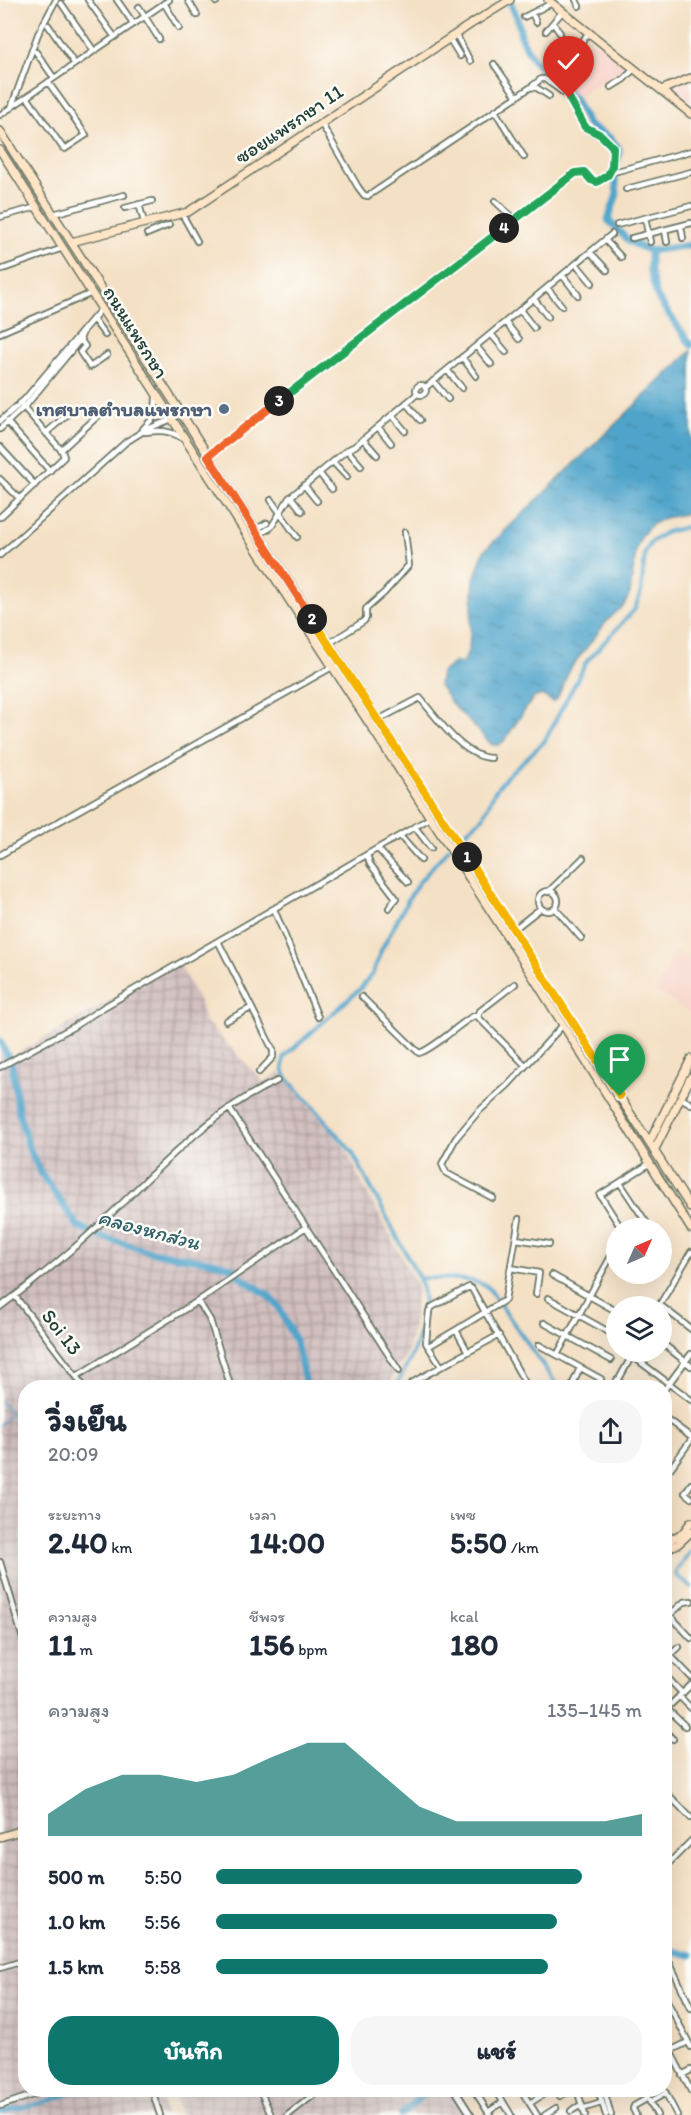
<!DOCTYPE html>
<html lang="th">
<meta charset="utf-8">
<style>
body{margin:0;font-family:Itim,"Playpen Sans Thai",sans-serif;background:#f6f6f7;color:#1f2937;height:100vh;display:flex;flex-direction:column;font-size:22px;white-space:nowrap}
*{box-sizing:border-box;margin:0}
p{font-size:20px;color:#747a83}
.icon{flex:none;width:33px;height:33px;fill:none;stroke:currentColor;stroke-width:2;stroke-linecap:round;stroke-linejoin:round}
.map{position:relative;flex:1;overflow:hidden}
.panel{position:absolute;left:18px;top:1380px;width:654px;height:717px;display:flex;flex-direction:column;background:#fff;border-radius:24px;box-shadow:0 6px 24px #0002}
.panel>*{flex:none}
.needle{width:39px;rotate:45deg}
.buttons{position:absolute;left:606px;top:1218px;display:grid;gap:12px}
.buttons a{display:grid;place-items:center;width:66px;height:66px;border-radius:50%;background:#fff;box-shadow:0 6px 24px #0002;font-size:30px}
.pin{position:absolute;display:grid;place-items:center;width:51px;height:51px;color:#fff;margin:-62px -26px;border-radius:50% 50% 50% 0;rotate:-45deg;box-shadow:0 0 6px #0007}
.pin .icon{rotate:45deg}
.km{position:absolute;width:30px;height:30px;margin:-15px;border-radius:50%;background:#222;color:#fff;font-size:16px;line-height:30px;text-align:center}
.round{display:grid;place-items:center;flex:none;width:63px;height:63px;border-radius:24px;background:#f6f6f7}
.overview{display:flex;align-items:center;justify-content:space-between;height:102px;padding:0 30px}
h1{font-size:33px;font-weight:700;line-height:45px}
.metrics{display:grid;grid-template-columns:repeat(3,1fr);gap:9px;height:102px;padding:6px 30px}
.metrics div{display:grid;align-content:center}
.metrics b{font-size:30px;font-weight:700}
.metrics small{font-size:16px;font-weight:400}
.metrics p{font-size:16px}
.chart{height:168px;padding:12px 30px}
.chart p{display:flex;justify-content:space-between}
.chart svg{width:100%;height:108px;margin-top:6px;fill:#0f766e;opacity:.7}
.cta{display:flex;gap:12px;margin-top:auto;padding:12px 30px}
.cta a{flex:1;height:69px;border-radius:24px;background:#0f766e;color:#fff;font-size:24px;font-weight:700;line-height:69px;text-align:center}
.cta a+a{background:#f6f6f7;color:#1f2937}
ul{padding:0 30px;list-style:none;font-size:20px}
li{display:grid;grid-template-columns:96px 72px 1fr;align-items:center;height:45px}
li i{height:15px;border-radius:8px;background:#0f766e}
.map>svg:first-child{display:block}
.built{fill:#f7d1c8}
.industrial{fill:url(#industrial-grid)}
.water{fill:url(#water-ripples);stroke:#377080;stroke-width:1.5}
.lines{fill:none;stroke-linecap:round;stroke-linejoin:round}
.stream{stroke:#4fa4cb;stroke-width:1.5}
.canal{stroke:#4fa4cb;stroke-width:4}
.river{stroke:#4fa4cb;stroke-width:7}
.street-casing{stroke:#6a7666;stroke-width:8}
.secondary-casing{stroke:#6a7666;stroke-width:10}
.street{stroke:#fff;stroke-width:4.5}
.secondary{stroke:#ffe4c6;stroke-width:7}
.split-1-casing{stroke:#fff;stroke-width:12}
.split-2-casing{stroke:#fff;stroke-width:12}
.split-3-casing{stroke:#fff;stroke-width:12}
.split-4-casing{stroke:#fff;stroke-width:12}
.split-5-casing{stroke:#fff;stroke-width:12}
.split-1{stroke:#f5b400;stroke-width:8}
.split-2{stroke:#f5b400;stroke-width:8}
.split-3{stroke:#f0652b;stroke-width:8}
.split-4{stroke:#22a559;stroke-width:8}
.split-5{stroke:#22a559;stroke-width:8}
.service-dot{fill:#5c6f8a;stroke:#fdfcf7;stroke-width:2}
.labels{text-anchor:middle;stroke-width:5;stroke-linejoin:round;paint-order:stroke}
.street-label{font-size:20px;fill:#1f3d34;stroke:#fdfcf7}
.service-label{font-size:20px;font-weight:bold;fill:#4e5e75;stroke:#fdfcf7;text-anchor:end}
.water-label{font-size:21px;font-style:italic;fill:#306169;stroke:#fdfcf7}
</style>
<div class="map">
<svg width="691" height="2115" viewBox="0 0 691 2115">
<defs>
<pattern id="industrial-grid" width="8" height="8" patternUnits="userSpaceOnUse" patternTransform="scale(1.5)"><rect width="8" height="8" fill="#d2bfc0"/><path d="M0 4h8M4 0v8" fill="none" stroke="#aa9c9d"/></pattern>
<pattern id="water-ripples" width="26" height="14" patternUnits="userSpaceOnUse" patternTransform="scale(1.5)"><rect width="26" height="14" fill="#4fa4cb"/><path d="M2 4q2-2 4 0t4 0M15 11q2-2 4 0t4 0" fill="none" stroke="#4187a6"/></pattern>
</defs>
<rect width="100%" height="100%" fill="#fdfcf7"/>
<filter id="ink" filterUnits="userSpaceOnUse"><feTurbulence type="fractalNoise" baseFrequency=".0167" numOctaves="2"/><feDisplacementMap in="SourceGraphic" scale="12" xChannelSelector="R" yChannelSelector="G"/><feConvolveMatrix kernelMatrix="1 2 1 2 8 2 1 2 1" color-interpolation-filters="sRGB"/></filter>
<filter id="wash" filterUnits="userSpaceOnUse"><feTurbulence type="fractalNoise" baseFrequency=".008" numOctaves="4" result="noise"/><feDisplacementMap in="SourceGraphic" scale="24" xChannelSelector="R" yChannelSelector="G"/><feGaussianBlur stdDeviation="1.35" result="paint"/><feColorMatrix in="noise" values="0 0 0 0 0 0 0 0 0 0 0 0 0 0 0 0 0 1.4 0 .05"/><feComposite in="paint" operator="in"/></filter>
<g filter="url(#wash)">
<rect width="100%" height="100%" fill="#f4e0c4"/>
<!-- built -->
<path class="built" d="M595,39L628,66L577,97L555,79L541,64Z
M691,80V110L666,90Z
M675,951L691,960V1013L655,992Z"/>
<!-- industrial -->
<path class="industrial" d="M178,961L201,1006L205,1021L264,1082L279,1073L333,1132L348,1153L359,1178L417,1286L413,1324L407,1354L386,1387L26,1388V2090H159L166,2115H0V1050L6,1060Z
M174,2090H458L473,2115H180Z"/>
<!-- water -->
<path class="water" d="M691,351V513L664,518L651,525L642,535L636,550L630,594L624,605L608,620L570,669L557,699L553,702L542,695L533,698L504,741L499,745H492L452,704L439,685L441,673L455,662L460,664L465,659L469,649L474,579L484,551Z"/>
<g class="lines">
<!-- stream -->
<path class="stream" d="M0,1401L11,1413L0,1425
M11,1413L19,1419H26"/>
<!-- canal -->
<path class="canal" d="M454,842L483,817L495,791L506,777L544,742L587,661L635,609L641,592L645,553L651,542L666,532L691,526
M419,1278C440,1279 470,1276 488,1287L559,1388
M394,1388C411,1362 423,1333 424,1302C424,1294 421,1285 419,1278L352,1152L320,1114L286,1077L283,1069L284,1057L361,988L373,973L381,951L410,896L420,881L449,848
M690,1551L676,1571V1575L691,1587
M0,2113L45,2102L83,2090"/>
<!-- river -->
<path class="river" d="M509,0L517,17L522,40L534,61L556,84L574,98L588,125L610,138L618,147L619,151L615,177L617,194L608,220L630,242L650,251
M650,251V271L657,297L691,345
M650,251L691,245
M0,1041L12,1065L19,1114L30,1151L41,1173L77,1225L95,1235L152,1252L213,1262L231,1267L243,1279L268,1295L279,1307L296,1343L307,1388
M664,1949L691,1955
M401,2115L428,2090"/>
</g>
</g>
<g filter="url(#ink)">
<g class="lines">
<defs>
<path id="street" d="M88,0L114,36
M117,0L133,23
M188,0L197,15
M215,0L216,2
M576,0L579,6
M61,3L94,51
M164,3L179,28
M139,7L159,39
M532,13L536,22
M524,17L552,3
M553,23L560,33
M48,25L74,63
M546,31L562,12
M456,34L470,61
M449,38L460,56
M36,52L54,78
M559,53L582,42L589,32
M494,64L517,97
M531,87L541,79H545C552,85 566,93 571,100C577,108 579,123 587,129C595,136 610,136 614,148C617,158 610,167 607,175
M611,87L624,79L634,69
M27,97L63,148L65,149L86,135L48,82
M11,108L38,34L56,0
M495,111L524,157
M0,115L169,0
M321,123L358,187L364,195L368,196L531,87L537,88L549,96
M626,189L691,172
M495,201L514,219
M139,204L144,222
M125,208L152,201
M53,214L124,195
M182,214L197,241
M0,217L37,207
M645,218L650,242
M617,225L691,206
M681,226L683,238
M665,230L667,242
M147,234L169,225
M632,238L691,223
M606,241L621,257
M591,253L607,270
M577,265L592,283
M0,270L63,248
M563,276L578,295
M547,288L562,306
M534,299L548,317
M520,310L534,328
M93,319L105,335
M505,322L519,339
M0,333L92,293
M491,334L506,352
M80,339L85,346L80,352L90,367L107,355
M476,346L491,364
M462,357L476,376
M447,370L462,388
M433,381L448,399
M416 390a5 5 0 1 1 10 0a5 5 0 1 1-10 0Z
M425,388L612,234
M406,403L420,420
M392,415L405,431
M0,421L24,400L102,308
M7,422L50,471
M378,427L391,443
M0,429L28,403L79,341L83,332
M143,429L155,416L156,397
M145,432C160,430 169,430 182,438
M46,433L75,408
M363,439L377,455
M0,447L35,485
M61,450L101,413
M347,450L361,466
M208,456L575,173L584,172L591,180L597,182L610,173L691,151
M333,462L347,477
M319,473L332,489
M0,479L20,499
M304,485L317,501
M291,497L302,511
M271,500L297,537
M0,517L64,457L62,451L20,403
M272,526L289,498L347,450L355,446L417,394
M255,530L267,523
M258,535L270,528
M0,555L126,442L145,430L172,419
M328,644L364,621L366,618V609L384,593L409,565L405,532
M378,720L420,698C437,718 463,757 491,758
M415,827L431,848
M400,836L421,860
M378,849L408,882
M0,855L332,667
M367,855L370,864L396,898L389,908
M538 901a10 10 0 1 1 20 0a10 10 0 1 1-20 0Z
M548,892L583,858
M555,908L581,938
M274,909L318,1017
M513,930L541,908
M218,941L273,1050V1057L259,1072
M515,984L480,1011L478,1017L525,1065
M362,997L419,1053C437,1048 467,1015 478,1015
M226,1021L251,1008
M0,1067L73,1027L104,1007L430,818
M681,1098L691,1104
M229,1108L399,1371
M620,1183L650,1228
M493,1198L446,1173L442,1164L456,1138L478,1112L508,1085L563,1025
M621,1228L600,1195L649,1164
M516,1239L549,1244
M511,1268L539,1273L536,1294
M552,1275L616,1311
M15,1296L85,1388
M548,1298L616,1336
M198,1301L210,1320L231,1388
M660,1305L691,1329
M659,1306L691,1252
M0,1307C41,1277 80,1244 116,1209C165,1162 214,1109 277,1081
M544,1323L611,1360
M662,1343L691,1366
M539,1345L601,1379
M429,1346L456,1330
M468,1352L456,1330L505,1300L519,1219
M557,1355L616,1247
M631,1355L691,1400
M441,1366L426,1343L429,1311L432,1307L469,1287L472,1289L528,1388
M77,1376L198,1301L306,1227
M617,1380L627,1388
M413,1388L412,1383L415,1381L499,1335
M571,1388L580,1368
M614,1388L634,1352
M664,1390L691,1354
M664,1417L691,1437
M664,1472L670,1469L691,1440
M691,1484L685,1493L691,1498
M0,1562L26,1649
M664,1609L691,1638
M664,1620L684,1602L691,1601
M664,1636L666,1634
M664,1649L691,1677
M664,1661L679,1647
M664,1674L682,1693
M679,1696L691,1708
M667,1709L685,1726
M664,1711L691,1685
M664,1730L673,1739
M664,1790L691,1818
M664,1868L691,1841
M664,1951L691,2008
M0,1968L26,1960
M664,1995L691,2047
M664,2039L691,2091
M670,2051L688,2042
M682,2075L691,2070
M152,2090L160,2115
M260,2090L271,2115
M455,2090L471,2115
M474,2090L490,2115
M496,2090L511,2115
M521,2090L537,2115
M577,2090L585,2115
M598,2090L606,2115
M604,2090L611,2115
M643,2090L657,2115
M664,2090L677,2115
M621,2092L626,2090
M560,2096L572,2090
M650,2102L666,2093
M530,2103L541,2096
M0,2106L48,2090
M582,2109L601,2103
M571,2111L581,2105
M488,2112L503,2102
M288,2115L320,2090
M545,2115L556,2108
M636,2115L633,2109L634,2106L648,2098"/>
<path id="secondary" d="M548,0L691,114
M661,90L691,78
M0,131L691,1208
M0,150L185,439L523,961L691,1229
M71,242L188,212L471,24L510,0
M649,1143L691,1059
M654,1151L691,1077
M664,1543L683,1533L691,1522
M664,1550L678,1544L691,1532
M0,1837L26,1829"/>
</defs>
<!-- street casing -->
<use href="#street" class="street-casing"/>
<!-- secondary casing -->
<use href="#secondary" class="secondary-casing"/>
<!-- street -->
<use href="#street" class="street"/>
<!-- secondary -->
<use href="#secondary" class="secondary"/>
</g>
</g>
<g class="lines" filter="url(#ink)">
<defs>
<path id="split-1" d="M467,857L620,1096"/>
<path id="split-2" d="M312,619L467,857"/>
<path id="split-3" d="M279,401L208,456L312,619"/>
<path id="split-4" d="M279,401L504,228"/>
<path id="split-5" d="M504,228L575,173L584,172L591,180L597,182L608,175L612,167L613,147L601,135L585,127L569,98"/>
</defs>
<!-- split-1 casing -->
<use href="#split-1" class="split-1-casing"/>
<!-- split-2 casing -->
<use href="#split-2" class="split-2-casing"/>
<!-- split-3 casing -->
<use href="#split-3" class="split-3-casing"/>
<!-- split-4 casing -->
<use href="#split-4" class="split-4-casing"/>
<!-- split-5 casing -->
<use href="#split-5" class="split-5-casing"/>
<!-- split-1 -->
<use href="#split-1" class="split-1"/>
<!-- split-2 -->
<use href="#split-2" class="split-2"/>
<!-- split-3 -->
<use href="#split-3" class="split-3"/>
<!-- split-4 -->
<use href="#split-4" class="split-4"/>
<!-- split-5 -->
<use href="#split-5" class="split-5"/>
</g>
<!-- markers -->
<circle class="service-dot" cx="224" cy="409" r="6"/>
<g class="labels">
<!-- street labels -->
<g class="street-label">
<text transform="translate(289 124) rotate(-34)" y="7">ซอยแพรกษา 11</text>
<text transform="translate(136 332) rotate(58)" y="7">ถนนแพรกษา</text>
<text transform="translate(62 1332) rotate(52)" y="7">Soi 13</text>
</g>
<!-- service labels -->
<g class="service-label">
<text x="212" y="416">เทศบาลตำบลแพรกษา</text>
</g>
<!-- water labels -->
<g class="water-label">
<text transform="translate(149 1230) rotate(15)" y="7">คลองหกส่วน</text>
</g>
</g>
</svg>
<div class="buttons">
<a><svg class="needle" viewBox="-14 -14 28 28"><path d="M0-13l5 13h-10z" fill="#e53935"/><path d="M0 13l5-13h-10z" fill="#747a83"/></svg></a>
<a><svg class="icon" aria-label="layers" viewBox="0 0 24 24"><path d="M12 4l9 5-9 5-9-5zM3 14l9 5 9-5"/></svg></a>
</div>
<div class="pin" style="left:620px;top:1096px;background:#1e9e55"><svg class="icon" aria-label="arrive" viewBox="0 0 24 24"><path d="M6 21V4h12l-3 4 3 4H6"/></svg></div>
<div class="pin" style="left:569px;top:98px;background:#d93025"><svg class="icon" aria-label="check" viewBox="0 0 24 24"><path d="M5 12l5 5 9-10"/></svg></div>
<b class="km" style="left:467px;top:857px">1</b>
<b class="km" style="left:312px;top:619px">2</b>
<b class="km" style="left:279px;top:401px">3</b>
<b class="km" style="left:504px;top:228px">4</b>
<section class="panel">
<div class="overview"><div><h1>วิ่งเย็น</h1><p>20:09</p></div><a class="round"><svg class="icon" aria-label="share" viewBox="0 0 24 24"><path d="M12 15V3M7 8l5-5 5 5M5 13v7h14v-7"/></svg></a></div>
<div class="metrics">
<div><p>ระยะทาง</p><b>2.40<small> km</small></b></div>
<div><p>เวลา</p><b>14:00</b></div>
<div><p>เพซ</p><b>5:50<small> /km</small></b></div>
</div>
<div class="metrics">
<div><p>ความสูง</p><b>11<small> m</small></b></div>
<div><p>ชีพจร</p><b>156<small> bpm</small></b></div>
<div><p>kcal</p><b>180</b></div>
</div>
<div class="chart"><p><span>ความสูง</span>135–145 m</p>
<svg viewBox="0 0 160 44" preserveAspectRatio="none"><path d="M0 44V35L10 25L20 19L30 19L40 22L50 19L60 12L70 6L80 6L90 19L100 32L110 38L120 38L130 38L140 38L150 38L160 35V44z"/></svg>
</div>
<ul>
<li><b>500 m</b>5:50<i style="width:86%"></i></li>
<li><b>1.0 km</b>5:56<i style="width:80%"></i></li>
<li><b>1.5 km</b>5:58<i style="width:78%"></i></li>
</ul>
<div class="cta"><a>บันทึก</a><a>แชร์</a></div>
</section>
</div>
